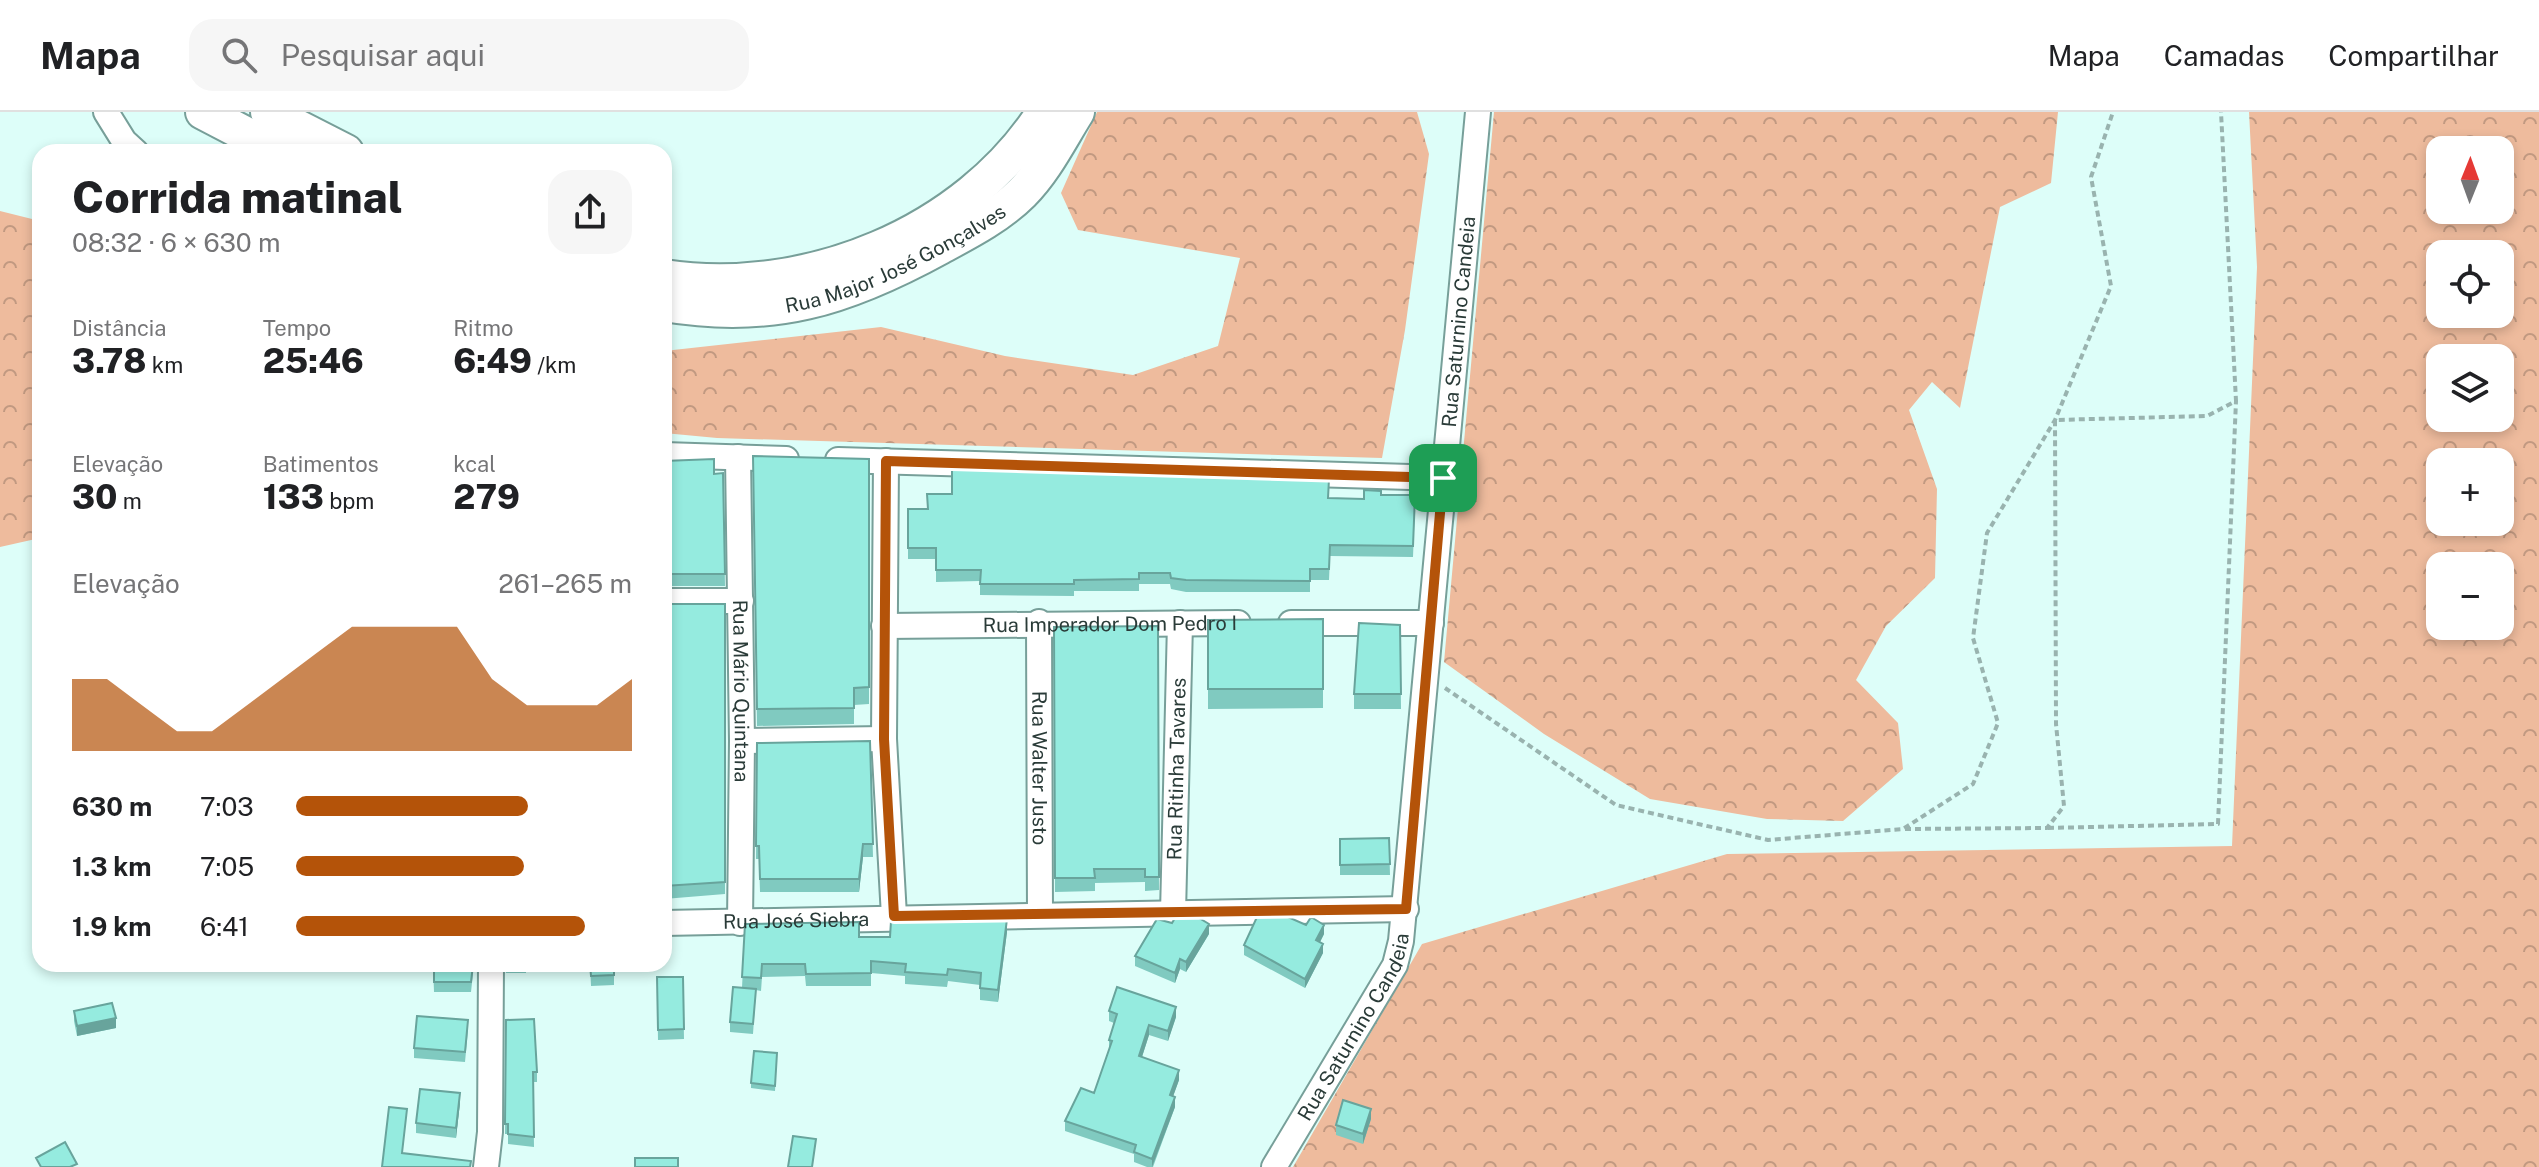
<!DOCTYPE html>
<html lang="pt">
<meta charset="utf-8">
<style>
body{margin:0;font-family:"Public Sans",sans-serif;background:#f6f6f6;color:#202124;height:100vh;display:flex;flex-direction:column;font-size:30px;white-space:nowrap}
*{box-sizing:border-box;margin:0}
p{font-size:26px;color:#757577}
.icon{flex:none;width:44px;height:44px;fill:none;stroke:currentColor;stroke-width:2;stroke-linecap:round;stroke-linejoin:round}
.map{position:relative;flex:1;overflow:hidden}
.details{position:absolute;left:32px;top:32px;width:640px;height:828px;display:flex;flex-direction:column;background:#fff;border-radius:24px;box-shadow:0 4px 12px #0003}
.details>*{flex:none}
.needle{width:52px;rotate:1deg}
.controls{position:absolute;left:2426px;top:24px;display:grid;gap:16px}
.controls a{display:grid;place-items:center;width:88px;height:88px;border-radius:16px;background:#fff;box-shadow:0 4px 12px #0003;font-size:40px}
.pin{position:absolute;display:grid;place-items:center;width:68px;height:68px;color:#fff;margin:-34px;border-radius:16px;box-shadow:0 4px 12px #0006}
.round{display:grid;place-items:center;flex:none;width:84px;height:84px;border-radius:24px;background:#f6f6f6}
.overview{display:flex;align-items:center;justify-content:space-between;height:136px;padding:0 40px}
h1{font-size:44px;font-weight:800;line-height:60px}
.figures{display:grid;grid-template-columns:repeat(3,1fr);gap:12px;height:136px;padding:8px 40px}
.figures div{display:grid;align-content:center}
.figures b{font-size:34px;font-weight:800}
.figures small{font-size:22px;font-weight:400}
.figures p{font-size:22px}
.chart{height:224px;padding:16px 40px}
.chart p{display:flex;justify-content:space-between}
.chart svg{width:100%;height:144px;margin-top:8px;fill:#b45309;opacity:.7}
ul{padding:0 40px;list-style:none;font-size:26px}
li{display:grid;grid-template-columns:128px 96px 1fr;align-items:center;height:60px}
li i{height:20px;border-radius:10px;background:#b45309}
header{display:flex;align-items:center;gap:48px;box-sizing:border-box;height:112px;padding:0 40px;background:#fff;border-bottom:2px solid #e0e0e0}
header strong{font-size:38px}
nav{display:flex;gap:44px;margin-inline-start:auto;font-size:28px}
.search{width:560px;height:72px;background:#f6f6f6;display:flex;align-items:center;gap:20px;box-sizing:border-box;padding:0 28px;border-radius:24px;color:#757577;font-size:30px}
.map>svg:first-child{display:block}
.forest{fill:url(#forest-crowns);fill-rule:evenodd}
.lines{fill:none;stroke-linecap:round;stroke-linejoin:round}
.street-casing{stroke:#779f99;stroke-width:28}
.secondary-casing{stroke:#779f99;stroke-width:38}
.path{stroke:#99b3af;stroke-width:4;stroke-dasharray:6 4;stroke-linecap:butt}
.street{stroke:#fff;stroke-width:24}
.secondary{stroke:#fff;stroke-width:34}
.wall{fill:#80cac0}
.shaded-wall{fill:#68a49c}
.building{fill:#95ebdf;stroke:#68a49c;stroke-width:2}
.route-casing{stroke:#fff;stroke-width:16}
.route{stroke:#b45309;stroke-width:10}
.labels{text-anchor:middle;stroke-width:7;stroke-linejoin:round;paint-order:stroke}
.street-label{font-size:20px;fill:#2a3b38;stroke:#fff}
</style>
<header>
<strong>Mapa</strong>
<div class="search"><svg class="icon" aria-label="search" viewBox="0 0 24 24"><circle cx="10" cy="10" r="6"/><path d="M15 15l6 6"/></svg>Pesquisar aqui</div>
<nav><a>Mapa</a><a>Camadas</a><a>Compartilhar</a></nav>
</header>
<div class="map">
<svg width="2539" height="1055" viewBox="0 0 2539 1055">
<defs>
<pattern id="forest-crowns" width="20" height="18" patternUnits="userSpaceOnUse" patternTransform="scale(2)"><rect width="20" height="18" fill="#eebb9d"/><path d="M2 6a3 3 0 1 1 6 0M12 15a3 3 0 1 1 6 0" fill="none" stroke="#c19981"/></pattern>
</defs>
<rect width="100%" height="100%" fill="#ddfef9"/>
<!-- forest -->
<path class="forest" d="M1097,0H1417L1429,42L1405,218L1382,346L717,326L664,321V239L881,215L1005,244L1133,263L1218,234L1240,146L1078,118L1061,81Z
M1494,0H2058L2051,71L2000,95L1960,296L1932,270L1909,298L1937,377L1935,466L1886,514L1856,568L1898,611L1903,657L1843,709L1767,707L1650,687L1544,622L1444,550Z
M2249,0H2539V1055H1293L1422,832L1727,742L2232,734L2257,155ZM2440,38H2500V98H2440ZM2440,142H2500V202H2440ZM2440,246H2500V306H2440ZM2440,350H2500V410H2440ZM2440,454H2500V514H2440Z
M0,99L40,109V426L0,435Z"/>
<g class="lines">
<defs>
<g id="street">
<path d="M106,0L124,29L136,40"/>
<path d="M664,343L786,347"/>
<path id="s1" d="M738,345L742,629L740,811"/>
<path d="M838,348L1443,366"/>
<path d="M886,349L884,627L894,804"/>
<path d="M664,489H741"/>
<path id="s2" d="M1039,510L1040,802"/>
<path d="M1291,511H1431"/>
<path id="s3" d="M884,514L1238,511"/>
<path d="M742,629L884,627"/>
<path id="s4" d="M1173,801L1180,511"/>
<path id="s5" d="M664,811L1406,797"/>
<path d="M486,1055L490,1020L491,852"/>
<path id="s6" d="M1274,1055L1395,853L1401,829L1478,0"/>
</g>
<g id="secondary">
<path d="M203,0L280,40"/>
<path d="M268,0L346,40"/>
<path d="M664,165C806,187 966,122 1044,0"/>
<path id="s7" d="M664,192C772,210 845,187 940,135C968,120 999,104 1022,81C1045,58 1060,27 1077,0"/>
</g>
</defs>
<!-- street casing -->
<use href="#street" class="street-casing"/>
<!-- secondary casing -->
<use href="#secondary" class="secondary-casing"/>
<!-- path -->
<path class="path" d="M1445,576L1616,693L1768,728L1903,717L1973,672L1998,611L1973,526L1987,421L2055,308L2111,174L2091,65L2113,0
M2048,716L2218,712L2236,289
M1905,717L2047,716L2064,694L2056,612L2055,308L2207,304L2236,289L2221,0"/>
<!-- street -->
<use href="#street" class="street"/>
<!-- secondary -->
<use href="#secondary" class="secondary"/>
</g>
<!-- wall -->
<path class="wall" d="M753,344L869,347V592L854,593V612L757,614Z
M664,349L714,362L723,361L725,474H664Z
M1381,383L1415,394L1413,445L1330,444L1329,468H1310V480H1186L1171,477L1170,472H1139V479H1074V484L980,483V469L936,470V447H908V397L1329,386L1364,387Z
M664,492H725V782L664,787Z
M1323,507V596L1208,597V508Z
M1400,513L1401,597H1354V582Z
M1158,514L1159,778L1145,779V770L1095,771V779L1055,780L1054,515Z
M870,629L873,745H863L859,780H760L759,747H756L757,631Z
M1389,726L1390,763H1340V727Z
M745,812L859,825L1007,820L998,890L980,888V873L948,869L947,875L905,872V864L871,861V874H806L805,864L762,865L761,879L756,878L753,922L730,920V910L742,876Z
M1209,822L1186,860L1180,857L1175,871L1135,854V844Z
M1324,822L1320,830L1323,841L1305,876L1244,843V833Z
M70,852H101V857L71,859Z
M433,852H474L471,880H434Z
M505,852H526V861H506Z
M590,852H614V873L591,874Z
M657,865H683L684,927L658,928Z
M74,899L116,916L77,924L74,909Z
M1109,899L1176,905L1168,929L1149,923L1142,945L1179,968L1173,984L1175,995L1153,1055H1147L1134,1050V1042L1065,1019V1009L1094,981L1109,938V928L1114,911L1109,909Z
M506,908L537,960V970H533L534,1035L508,1032V1022H505Z
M468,918L465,950L414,946V936Z
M777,941L775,979L751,976V971Z
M460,991L456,1026L416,1021V1011Z
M1371,1007L1363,1032L1336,1023V1013Z"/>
<!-- shaded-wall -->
<path class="shaded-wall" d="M863,732V745L859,780V767Z
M1007,807V820L998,890V878Z
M1209,812V822L1186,860V850Z
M1324,813V822L1316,838V828Z
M1323,832V841L1305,876V867Z
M1180,847V857L1175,871V861Z
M1176,895V905L1168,929V919Z
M116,906V916L77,924V914Z
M1149,913V923L1139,954V944Z
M1179,958V968L1170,993V983Z
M460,981V991L456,1026V1016Z
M1175,985V995L1152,1055V1047Z
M1371,997V1007L1363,1032V1022Z"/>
<!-- building -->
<path class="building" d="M753,344L869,347V575L854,576V596L757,597Z
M714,347V362L723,361L725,462H664V349Z
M952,355L1320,366L1329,367L1328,386L1364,387V378L1381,379V383H1415L1413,434L1330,433L1329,457H1310V469L1186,468L1171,466L1170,461H1139V467L1074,468V472H980L981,458H936V436H908V397H928L927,382H952Z
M664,492H725V770L664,774Z
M1323,507V577H1208V508Z
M1359,511L1400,513L1401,582H1354Z
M1158,514L1159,765H1145V757H1094L1095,766H1055L1054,515Z
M870,629L873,732H863L859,767H760L759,734H756L757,631Z
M1389,726L1390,752L1340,753V727Z
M1257,805H1288L1306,813L1311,805L1324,813L1316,828L1323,832L1305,867L1244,833Z
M1175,806H1199L1209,812L1186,850L1180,847L1175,861L1135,844L1157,807L1172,811Z
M1007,807L998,878L980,876L981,861L948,857L947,863L905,860L906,852L871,849V861L806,862L805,852H762L761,866L742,865L745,812L859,810V825H890L891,809Z
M434,852H473L471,870H434Z
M590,852H614V863L591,864Z
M657,865H683L684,917L658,918Z
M733,875L756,877L753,912L730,910Z
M1117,875L1176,895L1168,919L1149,913L1139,944L1179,958L1170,983L1175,985L1152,1047L1134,1040L1136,1033L1065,1009L1081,976L1094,981L1112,929L1109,928L1117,902L1109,899Z
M112,891L116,906L77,914L74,899Z
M417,904L468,908L465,940L414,936Z
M534,907L537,960H533L534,1025L508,1022V1012H505L506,908Z
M754,939L777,941L775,974L751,971Z
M420,977L460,981L456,1016L416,1011Z
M1343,988L1371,997L1363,1022L1336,1013Z
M389,995L407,997L402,1041L471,1049L470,1055H382Z
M793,1024L816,1027L812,1055H788Z
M65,1030L77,1052L70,1055H41L36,1046Z
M635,1046H678V1055H635Z"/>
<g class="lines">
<defs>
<path id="route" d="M886,349L1443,366L1406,797L894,804L884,627Z"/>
</defs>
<!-- route casing -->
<use href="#route" class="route-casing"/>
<!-- route -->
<use href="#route" class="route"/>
</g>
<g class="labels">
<!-- street labels -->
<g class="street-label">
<text dy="7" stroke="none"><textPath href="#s7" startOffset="242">Rua Major José Gonçalves</textPath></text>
<text dy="7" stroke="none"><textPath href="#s6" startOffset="882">Rua Saturnino Candeia</textPath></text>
<text dy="7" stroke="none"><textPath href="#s3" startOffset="226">Rua Imperador Dom Pedro I</textPath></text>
<text dy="7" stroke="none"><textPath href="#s1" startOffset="234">Rua Mário Quintana</textPath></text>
<text dy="7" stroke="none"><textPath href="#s2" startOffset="146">Rua Walter Justo</textPath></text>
<text dy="7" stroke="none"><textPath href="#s4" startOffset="144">Rua Ritinha Tavares</textPath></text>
<text dy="7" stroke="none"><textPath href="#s5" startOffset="132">Rua José Siebra</textPath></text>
<text dy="7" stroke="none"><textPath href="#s6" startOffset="162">Rua Saturnino Candeia</textPath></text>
</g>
</g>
</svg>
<div class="controls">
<a><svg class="needle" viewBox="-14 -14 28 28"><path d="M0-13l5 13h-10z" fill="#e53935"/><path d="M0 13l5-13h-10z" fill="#757577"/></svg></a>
<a><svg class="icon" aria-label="locate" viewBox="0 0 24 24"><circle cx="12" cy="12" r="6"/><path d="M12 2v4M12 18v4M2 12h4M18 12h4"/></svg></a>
<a><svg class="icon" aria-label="layers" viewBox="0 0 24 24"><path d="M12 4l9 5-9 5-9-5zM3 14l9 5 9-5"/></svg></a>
<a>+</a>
<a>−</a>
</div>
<div class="pin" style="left:1443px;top:366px;background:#1e9e55"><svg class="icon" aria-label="arrive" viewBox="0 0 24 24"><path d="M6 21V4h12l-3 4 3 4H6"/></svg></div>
<section class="details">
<div class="overview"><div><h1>Corrida matinal</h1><p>08:32 · 6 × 630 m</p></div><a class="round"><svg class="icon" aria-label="share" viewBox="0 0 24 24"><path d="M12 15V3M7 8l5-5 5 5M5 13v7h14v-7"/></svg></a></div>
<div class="figures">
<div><p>Distância</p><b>3.78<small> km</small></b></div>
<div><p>Tempo</p><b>25:46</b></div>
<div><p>Ritmo</p><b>6:49<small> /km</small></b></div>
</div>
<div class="figures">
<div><p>Elevação</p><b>30<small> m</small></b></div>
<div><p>Batimentos</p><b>133<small> bpm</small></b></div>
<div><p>kcal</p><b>279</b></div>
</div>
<div class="chart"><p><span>Elevação</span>261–265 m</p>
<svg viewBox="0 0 160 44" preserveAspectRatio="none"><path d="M0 44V22L10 22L20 30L30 38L40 38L50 30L60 22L70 14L80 6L90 6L100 6L110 6L120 22L130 30L140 30L150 30L160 22V44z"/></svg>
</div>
<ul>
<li><b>630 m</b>7:03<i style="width:69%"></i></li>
<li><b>1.3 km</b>7:05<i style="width:68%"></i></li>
<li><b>1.9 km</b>6:41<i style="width:86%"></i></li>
</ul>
</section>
</div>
